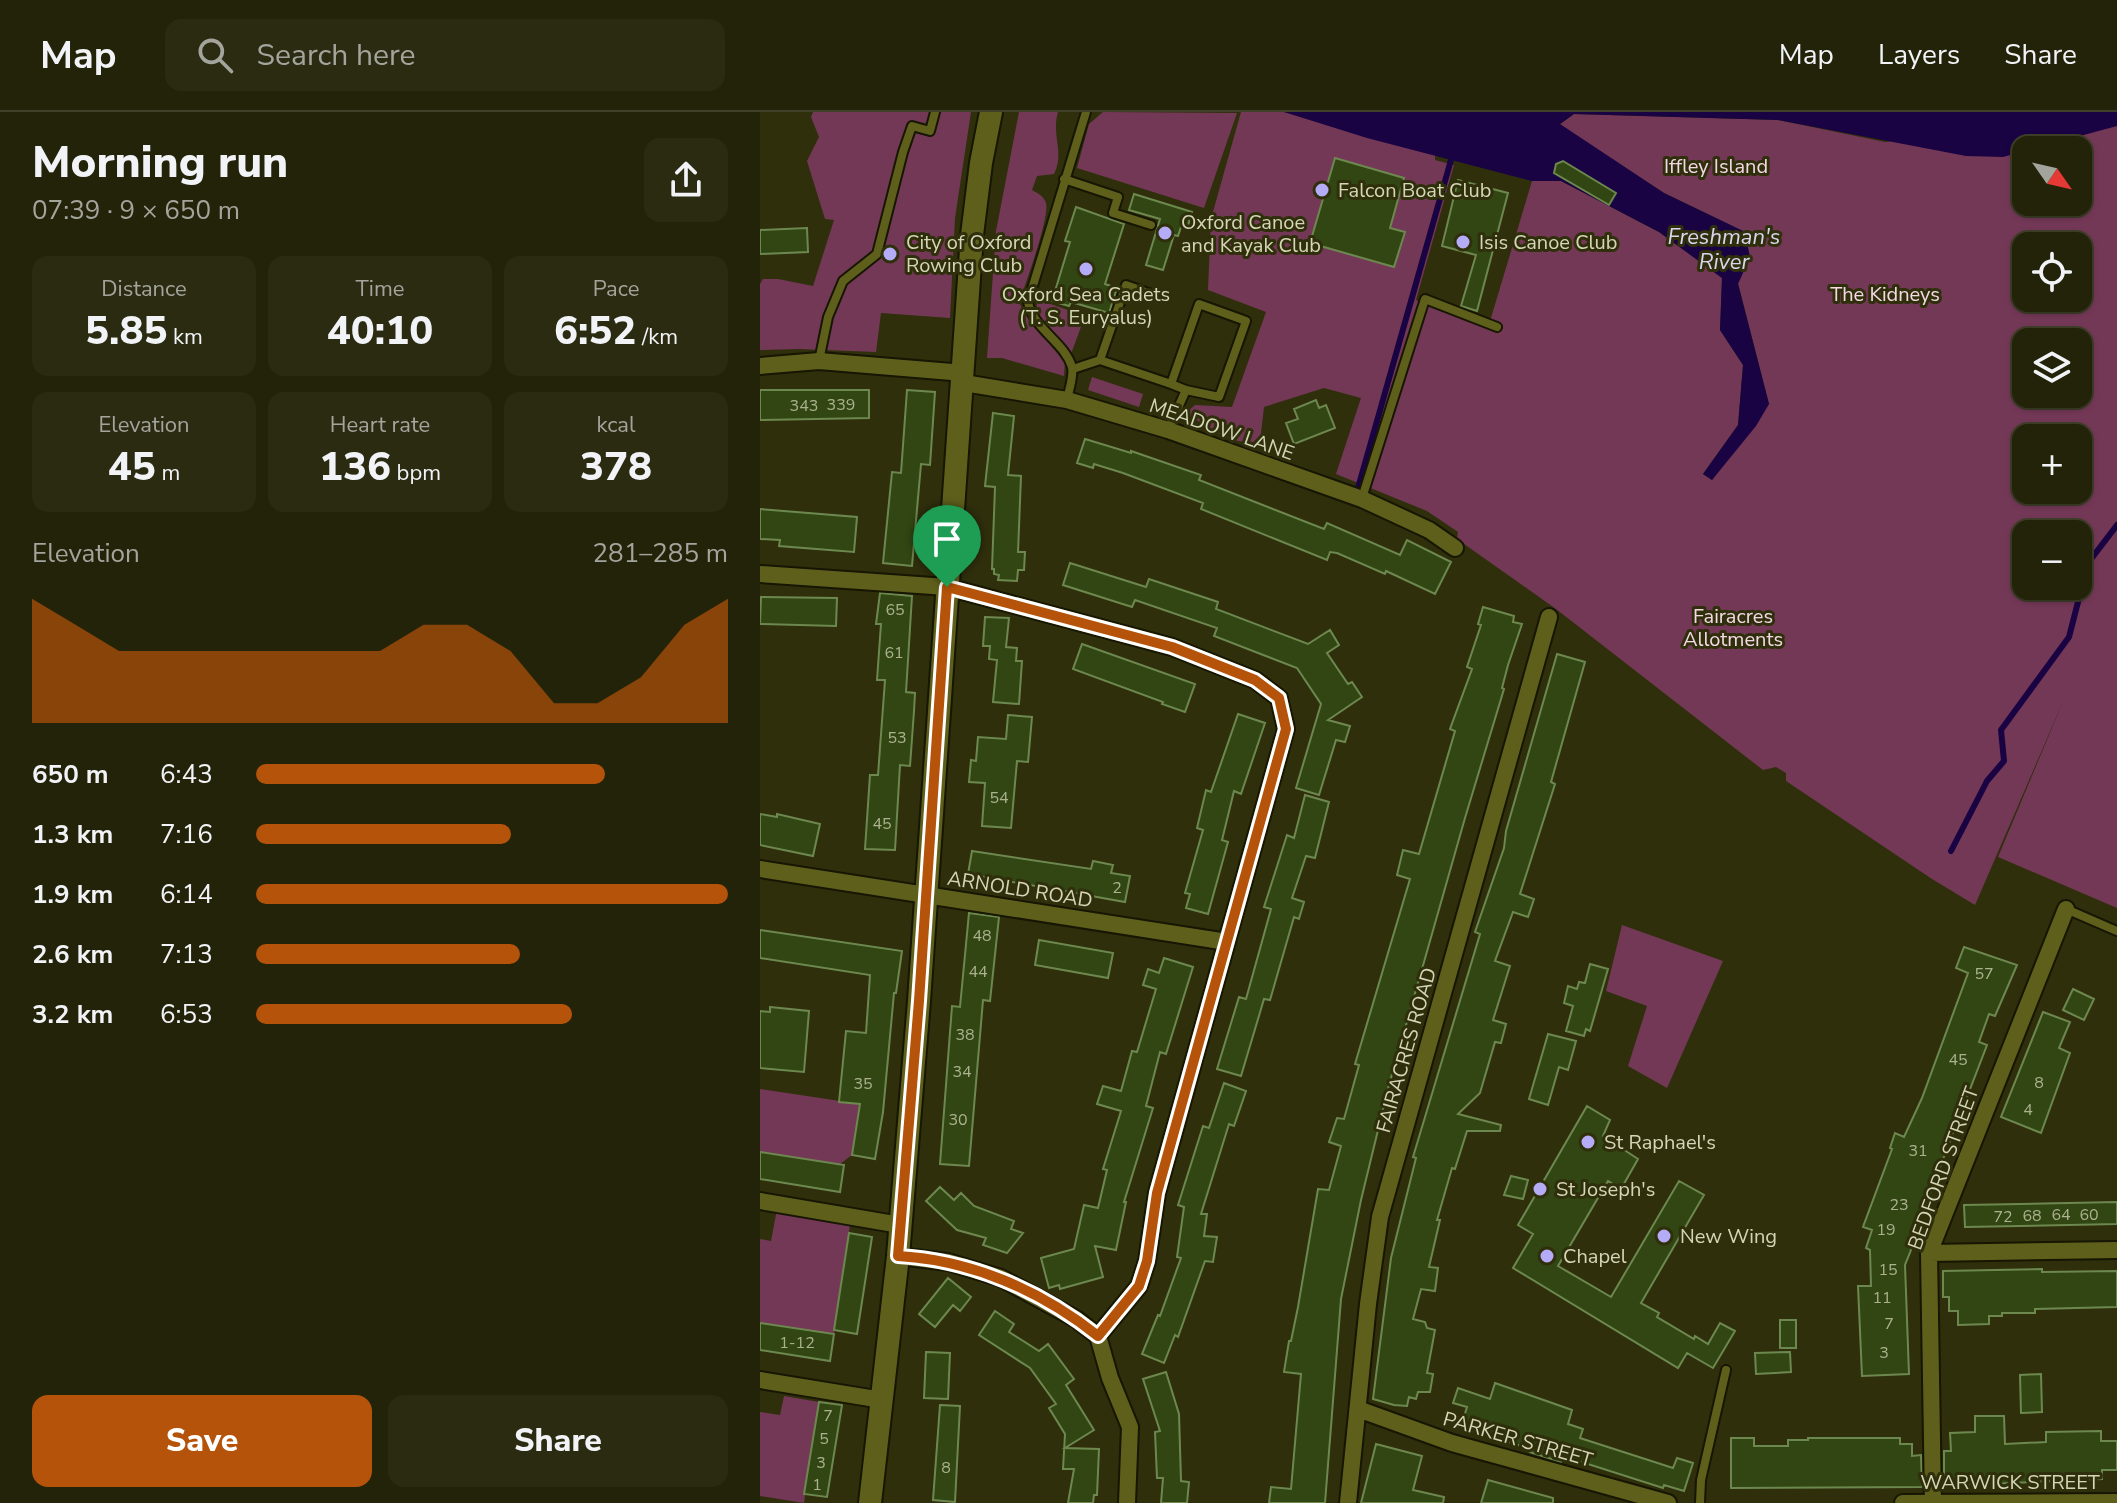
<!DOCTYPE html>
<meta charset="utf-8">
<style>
body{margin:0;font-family:"Nunito Sans",sans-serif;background:#2b2b12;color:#f1f3f6;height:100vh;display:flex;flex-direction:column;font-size:30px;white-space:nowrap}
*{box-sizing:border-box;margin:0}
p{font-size:26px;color:#a3a49c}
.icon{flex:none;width:44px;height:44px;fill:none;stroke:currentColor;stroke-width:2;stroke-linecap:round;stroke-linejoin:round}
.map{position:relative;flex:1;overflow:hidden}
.details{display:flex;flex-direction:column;background:#232309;width:760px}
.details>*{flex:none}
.needle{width:52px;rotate:124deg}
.tools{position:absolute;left:1252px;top:24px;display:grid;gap:16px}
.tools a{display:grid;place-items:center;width:80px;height:80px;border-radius:16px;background:#232309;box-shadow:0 2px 6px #0004,0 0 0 2px #40402a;font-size:40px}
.pin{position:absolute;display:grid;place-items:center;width:68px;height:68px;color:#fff;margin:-82px -34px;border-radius:50% 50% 50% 0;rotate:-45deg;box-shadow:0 0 8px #0007}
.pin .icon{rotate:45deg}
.round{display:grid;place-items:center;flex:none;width:84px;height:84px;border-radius:16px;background:#2b2b12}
.head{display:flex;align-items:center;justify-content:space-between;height:136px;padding:0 32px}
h1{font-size:44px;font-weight:800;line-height:60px}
.stats{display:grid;grid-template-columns:repeat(3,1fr);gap:12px;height:136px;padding:8px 32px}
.stats div{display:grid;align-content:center;border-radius:16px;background:#2b2b12;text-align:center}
.stats b{font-size:40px;font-weight:800}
.stats small{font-size:22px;font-weight:400}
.stats p{font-size:22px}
.chart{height:224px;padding:16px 32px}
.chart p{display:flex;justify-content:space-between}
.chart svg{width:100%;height:144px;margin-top:8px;fill:#b45309;opacity:.7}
.cta{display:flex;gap:16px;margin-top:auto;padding:16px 32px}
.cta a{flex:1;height:92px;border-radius:16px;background:#b45309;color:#fff;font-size:32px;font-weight:800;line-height:92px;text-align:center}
.cta a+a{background:#2b2b12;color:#f1f3f6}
ul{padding:0 32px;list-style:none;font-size:26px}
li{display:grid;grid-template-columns:128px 96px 1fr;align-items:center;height:60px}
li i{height:20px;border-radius:10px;background:#b45309}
header{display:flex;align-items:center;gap:48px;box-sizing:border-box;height:112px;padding:0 40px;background:#232309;border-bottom:2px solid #40402a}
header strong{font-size:38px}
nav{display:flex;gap:44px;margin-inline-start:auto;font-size:28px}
.search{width:560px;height:72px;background:#2b2b12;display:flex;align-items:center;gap:20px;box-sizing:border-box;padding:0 28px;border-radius:16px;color:#a3a49c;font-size:30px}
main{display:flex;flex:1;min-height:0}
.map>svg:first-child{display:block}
.green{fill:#743857;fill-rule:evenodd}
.water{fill:#190343}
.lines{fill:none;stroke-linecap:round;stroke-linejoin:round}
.stream{stroke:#190343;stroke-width:6}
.building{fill:#314613;stroke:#6d884f;stroke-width:2}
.service-casing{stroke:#161603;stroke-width:12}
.minor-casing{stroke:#161603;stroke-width:20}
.secondary-casing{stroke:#161603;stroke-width:26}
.service{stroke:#5f5f1c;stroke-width:8}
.minor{stroke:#5f5f1c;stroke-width:16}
.secondary{stroke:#5f5f1c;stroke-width:22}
.route-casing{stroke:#fff;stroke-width:16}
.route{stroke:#b45309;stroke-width:10}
.poi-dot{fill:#b5acf8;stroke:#2f2f0c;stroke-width:3}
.labels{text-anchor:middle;stroke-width:6;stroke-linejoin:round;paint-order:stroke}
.number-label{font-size:16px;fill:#acb28d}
.park-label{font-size:20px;fill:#f4d9e5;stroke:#2f2f0c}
.poi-label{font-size:20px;fill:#d5d6b6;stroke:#2f2f0c;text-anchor:start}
.street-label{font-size:20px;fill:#d5d6b6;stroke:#2f2f0c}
.water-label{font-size:22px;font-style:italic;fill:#d8d6ee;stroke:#2f2f0c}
</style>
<header>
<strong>Map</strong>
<div class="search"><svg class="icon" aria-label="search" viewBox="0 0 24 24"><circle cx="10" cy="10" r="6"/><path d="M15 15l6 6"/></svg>Search here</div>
<nav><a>Map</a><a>Layers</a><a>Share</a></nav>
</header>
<main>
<section class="details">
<div class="head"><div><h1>Morning run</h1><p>07:39 · 9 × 650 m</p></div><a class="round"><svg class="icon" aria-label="share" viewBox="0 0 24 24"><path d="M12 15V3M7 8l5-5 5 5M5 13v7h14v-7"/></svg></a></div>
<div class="stats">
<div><p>Distance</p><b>5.85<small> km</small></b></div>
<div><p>Time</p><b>40:10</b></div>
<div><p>Pace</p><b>6:52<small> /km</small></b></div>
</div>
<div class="stats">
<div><p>Elevation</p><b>45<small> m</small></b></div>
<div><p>Heart rate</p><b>136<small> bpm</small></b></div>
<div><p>kcal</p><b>378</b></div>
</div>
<div class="chart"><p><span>Elevation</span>281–285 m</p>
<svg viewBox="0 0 160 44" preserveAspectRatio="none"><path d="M0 44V6L10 14L20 22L30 22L40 22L50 22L60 22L70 22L80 22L90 14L100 14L110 22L120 38L130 38L140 30L150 14L160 6V44z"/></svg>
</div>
<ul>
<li><b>650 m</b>6:43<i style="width:74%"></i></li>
<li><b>1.3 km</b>7:16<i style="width:54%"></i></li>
<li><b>1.9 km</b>6:14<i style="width:100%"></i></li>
<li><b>2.6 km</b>7:13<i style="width:56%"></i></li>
<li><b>3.2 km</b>6:53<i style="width:67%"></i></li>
</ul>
<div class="cta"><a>Save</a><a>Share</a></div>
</section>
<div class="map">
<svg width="1357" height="1391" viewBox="0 0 1357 1391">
<rect width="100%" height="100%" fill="#2f2f0c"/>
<!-- green -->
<path class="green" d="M53,0H211L195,106L190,206L121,201L116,240L39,237L0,238V172L3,167H18L53,174L74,108L65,107L47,49L59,25L51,5Z
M259,0H298C291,24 305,40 294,62L277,64L272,78C277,81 284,84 286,91C290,105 265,173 259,191L277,218L305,250L304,264L242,246H227L236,119Z
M343,0L477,1L444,96L317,56L329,12Z
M481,0H524L675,43V48L694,53L656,188L728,216L772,69H801L899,120L962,166L960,218L983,253L978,313L943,362L952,368L1009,292L978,171L982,163L985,120L904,81L799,13L814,2L1018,8L1125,30L1357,8V796L1238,745L1305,585L1215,793L1172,767L1026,669V661L1016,655L1003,658L796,497L697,427L698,420L667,399L576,362L601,286L564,276L504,295L500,330C472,334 447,315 426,301L435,293L472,295L506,200L448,178L451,107ZM1266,38H1318V90H1266ZM1266,134H1318V186H1266ZM1266,230H1318V282H1266ZM1266,326H1318V378H1266ZM1266,422H1318V474H1266Z
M276,187L325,204L311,242L278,204Z
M332,265L383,282L379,295L328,278Z
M862,813L963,849L907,976L868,954L887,894L846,879Z
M0,977L100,992L92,1043L80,1052L0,1040Z
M17,1097L90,1113L74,1222L0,1211V1127L11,1129Z
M24,1284L59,1290L44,1391L0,1384V1300L20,1303Z"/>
<!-- water -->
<path class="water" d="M524,0H1357V14L1243,45L1206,44L1018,8L814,2L800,12L904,81L985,120L990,145L978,172L1009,292L996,314L952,368L943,362L978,313L983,253L960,218L962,166L899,120L801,69H772L607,26Z"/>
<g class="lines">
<!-- stream -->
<path class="stream" d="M598,376L691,48
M1191,739L1227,669L1244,649L1241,618L1309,525L1328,451L1357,413"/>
</g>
<!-- building -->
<path class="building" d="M575,46L644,66L630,116L645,120L634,155L550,131Z
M803,49L856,81L849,93L794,61L796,52Z
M698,68L748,81L717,199L701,194L716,143L682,134Z
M374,82L432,100L427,117L421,115L418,124L414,123L403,158L386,153L400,107L369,98Z
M316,95L364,112L345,172L357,176L349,201L311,190L309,194L292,189L310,130L305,129Z
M47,116L48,140L0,142V118Z
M0,278H109V306L0,308Z
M147,278L175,280L170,353L161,352L152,454L123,451L132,360L141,361Z
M556,288L559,296L566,293L575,316L534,332L526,311L538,307L534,297Z
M233,301L254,304L248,363L261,364L258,440H265L264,458H258L257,469L238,468L239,463L234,462V457H232L235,375L225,374Z
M325,327L371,341V339L441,363L439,368L564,417L567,411L640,443L647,428L691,450L675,482L626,459L625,462L577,441L570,440L567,448L441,397L443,391L363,361L334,352L333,356L317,351Z
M0,397L97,405L94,440L19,434L20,428L0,427Z
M310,451L386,475L389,467L458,490L456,497L548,532L570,518L579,533L567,541L588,572L592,570L602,585L568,608L590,614L585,630L576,628L559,683L536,676L561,592L537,556L454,524L457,516L375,488L372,495L303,473Z
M120,481L152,484L146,580L155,581L154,599L150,654L140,653L135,738L105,737L110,663H118L125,568H117L121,512H116Z
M1,485L77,486L76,514L0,512Z
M723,495L754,504L753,510L762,512L748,553L742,576L744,577L705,706L629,973L601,1088L581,1187L565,1391H509L511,1375L531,1377L541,1262L524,1260L529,1229H531L538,1195L558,1077L569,1078L581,1034L569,1030L577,1006L584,1007L599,953L595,952L650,767L637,763L643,738L659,742L695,619L690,617L712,557L707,555L721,513L718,512Z
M225,505L249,506L246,535L257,536L256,549H262L259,592L233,590L237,548L229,547L230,534H223Z
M322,532L435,572L425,600L402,592L403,590L313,557Z
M797,542L825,550L791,670L795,672L760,782L774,787L768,805L753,800L735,849L750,854L733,908L746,912L741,931L735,930L720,981L698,1002L741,1013L740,1019H707L695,1057L692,1056L677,1108H680L669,1155L678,1156L675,1179L661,1177L653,1207L665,1210L667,1216L675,1218L667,1261L673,1262L670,1280H658L656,1287L649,1285L647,1294L634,1293L613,1287L631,1146L656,1046L653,1045L720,822L715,820L744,736L746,719Z
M478,602L505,611L481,682L474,679L462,728L468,730L448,802L426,796L430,782L425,781L443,718L437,716L446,678L451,680Z
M248,603L272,605L268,650L257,649L251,716L222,714L225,671L209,670L211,648L216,649L218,625L246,627Z
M545,683L569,690L555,746L546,744L532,786L544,790L539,807L534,805L510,888L504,887L481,964L457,957L479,885L486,887L511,797L504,795L527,723L534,726Z
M0,702L17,705V702L60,712L53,744L0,733Z
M212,739L331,757L333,749L353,753L351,761L370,764L365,790L208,762Z
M209,801L239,805L230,889L223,888L209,1054L180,1052L192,894L200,895Z
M0,818L142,839L136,881H134L123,1000L115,1047L92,1043L100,992L79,990L86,919L106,921L110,863L0,846Z
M279,828L353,841L348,866L275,853Z
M1204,835L1257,853L1235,904L1229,902L1219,930L1227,933L1150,1133L1151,1138L1145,1153L1149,1262L1102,1264L1098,1174H1111L1110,1138L1106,1136L1112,1118L1103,1115L1132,1037L1130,1036L1135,1021L1144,1025L1162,986L1208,861L1196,856Z
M404,846L433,855L406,942L400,940L386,994L393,996L364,1090H366L356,1138L335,1134L343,1165L300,1177L299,1173L289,1176L281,1146L314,1137L324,1093L338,1096L347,1058L343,1057L361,999L337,992L343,974L361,979L372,939L377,940L396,877L383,873L388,857L399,861Z
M830,852L848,857L830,919L826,917L824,924L806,919L813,894L804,891L808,874L817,877L819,870L825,871Z
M1313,877L1334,887L1324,908L1303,898Z
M10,895L49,899L44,960L0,956V899L10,900Z
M1283,900L1310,910L1299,936L1310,941L1281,1021L1241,1005Z
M788,922L816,929L808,958L799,955L788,993L769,987Z
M464,971L486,979L474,1014L469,1012L441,1102H447L444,1124L457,1125L453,1150L445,1149L418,1225L415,1223L404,1251L382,1242L398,1203L400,1204L421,1146L417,1145L424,1095L418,1093L443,1014L449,1016Z
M827,994L850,1008L843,1024L878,1047L861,1077L848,1069L798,1154L851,1185L919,1069L944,1083L881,1191L899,1201L897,1205L934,1227L935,1224L948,1232L960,1211L975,1219L953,1256L927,1241L918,1256L753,1156L773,1122L758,1113Z
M0,1040L84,1053L80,1080L0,1067Z
M751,1064L768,1068L763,1087L744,1083Z
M180,1075L194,1088L201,1081L214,1094L254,1109L251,1117L263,1121L247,1141L223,1133L226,1126L197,1118L166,1089Z
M1357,1090V1112L1205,1115L1204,1093Z
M89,1121L112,1125L97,1222L74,1218Z
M1282,1157V1160L1357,1159V1195L1275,1197V1201H1242V1204H1229V1212L1198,1213V1199H1189V1185H1183V1159Z
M188,1166L211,1185L200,1199L193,1193L175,1215L159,1202Z
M235,1199L254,1212L249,1220L279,1239L288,1232L314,1267L306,1273L334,1318L305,1336L339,1337L337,1383H334L333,1391H308L314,1357H303L305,1322L289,1296L296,1292L270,1256L219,1223Z
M1020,1208H1036V1236H1020Z
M0,1211L74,1222L70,1249L0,1238Z
M166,1240L190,1241L188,1287L164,1286Z
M1030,1240L1031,1260L996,1262L995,1241Z
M406,1260L419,1302L421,1369L429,1370L427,1391H401L403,1366H397L395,1320L400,1319L383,1267Z
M1281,1262L1282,1300L1261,1301L1260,1263Z
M735,1271L812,1298L808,1312L823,1317L820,1326L913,1356L917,1346L933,1351L924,1379L904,1373L903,1376L803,1344L801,1350L770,1340L771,1337L701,1315L707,1295L693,1291L698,1276L730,1287Z
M59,1290L82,1293L67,1385L44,1382Z
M180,1293L200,1294L195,1390L173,1388Z
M1215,1304H1244L1245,1332L1286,1330V1320L1341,1319V1329H1357V1358H1342V1367L1184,1374V1339H1191L1190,1321L1215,1320Z
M971,1326H994V1334H1028V1328H1048V1326H1140V1332H1152V1344L1161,1343L1162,1375L971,1376Z
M616,1332L662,1344L653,1378L684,1385L683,1391H601Z
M728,1368L793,1386V1391H721Z"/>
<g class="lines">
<defs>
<path id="service" d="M304,67L358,85L353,101L391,113
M340,248L411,272
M59,249L68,205L83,169L117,142L143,40L152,14L170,19L175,0
M313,257L340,248L366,173L391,182
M307,287C309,278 314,264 312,255C304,229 273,217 268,190L326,0
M408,318L426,278L411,272L439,192L486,209L459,285L426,278
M602,386L665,187L737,215
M1306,797L1357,819
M940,1391L941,1368L966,1258"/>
<path id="minor" d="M0,254L59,249L204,261
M204,271L307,288L408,318L602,387L669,418L695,436
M0,462L187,475L412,535L495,568L519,586L526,617L397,1081L387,1149L379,1174L338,1224
M0,757L467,830
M0,1089L140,1113
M1169,1141L1357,1138
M138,1144L188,1150L241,1166L316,1207L338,1224L350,1266L370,1315L367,1391
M0,1268L122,1288
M598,1297L692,1331L908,1391
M1173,1390L1169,1141L1306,797
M588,1391L608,1192L620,1105L789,505
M1143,1391L1357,1390"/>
<path id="secondary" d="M110,1391L138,1144L159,889L212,123L221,51L231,0"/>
</defs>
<!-- service casing -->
<use href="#service" class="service-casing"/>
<!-- minor casing -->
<use href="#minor" class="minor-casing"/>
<!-- secondary casing -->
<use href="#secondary" class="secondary-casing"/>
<!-- service -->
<use href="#service" class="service"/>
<!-- minor -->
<use href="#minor" class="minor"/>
<!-- secondary -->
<use href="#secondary" class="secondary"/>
</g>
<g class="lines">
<defs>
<path id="route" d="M187,475L412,535L495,568L519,586L526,617L397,1081L387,1149L379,1174L338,1224C280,1178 211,1148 138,1144L159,889Z"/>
</defs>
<!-- route casing -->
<use href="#route" class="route-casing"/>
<!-- route -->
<use href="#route" class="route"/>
</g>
<!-- markers -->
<g class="poi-dot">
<circle cx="562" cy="78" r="8"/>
<circle cx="405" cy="121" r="8"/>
<circle cx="703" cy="130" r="8"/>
<circle cx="130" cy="142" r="8"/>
<circle cx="326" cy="157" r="8"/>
<circle cx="828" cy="1030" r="8"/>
<circle cx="780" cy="1077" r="8"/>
<circle cx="904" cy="1124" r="8"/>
<circle cx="787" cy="1144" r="8"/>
</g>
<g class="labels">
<!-- number labels -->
<g class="number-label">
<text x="81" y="298">339</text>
<text x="44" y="299">343</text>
<text x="135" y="503">65</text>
<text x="134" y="546">61</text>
<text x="137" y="631">53</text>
<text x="239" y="691">54</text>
<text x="122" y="717">45</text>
<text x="357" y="781">2</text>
<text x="222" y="829">48</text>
<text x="218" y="865">44</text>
<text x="1224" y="867">57</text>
<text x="205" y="928">38</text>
<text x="1198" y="953">45</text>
<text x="202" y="965">34</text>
<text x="1279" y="976">8</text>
<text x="103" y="977">35</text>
<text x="1268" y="1003">4</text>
<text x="198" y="1013">30</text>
<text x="1158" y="1044">31</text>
<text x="1139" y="1098">23</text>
<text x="1301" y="1108">64</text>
<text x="1329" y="1108">60</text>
<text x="1272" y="1109">68</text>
<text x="1243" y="1110">72</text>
<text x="1126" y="1123">19</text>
<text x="1128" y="1163">15</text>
<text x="1122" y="1191">11</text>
<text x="1129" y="1217">7</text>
<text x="37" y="1236">1-12</text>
<text x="1124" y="1246">3</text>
<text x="68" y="1309">7</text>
<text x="64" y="1332">5</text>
<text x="61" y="1356">3</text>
<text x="186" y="1361">8</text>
<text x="57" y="1378">1</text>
</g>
<!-- park labels -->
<g class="park-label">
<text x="956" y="61">Iffley Island</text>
<text x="1125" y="189">The Kidneys</text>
<text x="973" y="511">Fairacres<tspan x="973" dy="23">Allotments</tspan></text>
</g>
<!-- poi labels -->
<g class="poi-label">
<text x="578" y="85">Falcon Boat Club</text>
<text x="421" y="117">Oxford Canoe<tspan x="421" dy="23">and Kayak Club</tspan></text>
<text x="146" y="137">City of Oxford<tspan x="146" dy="23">Rowing Club</tspan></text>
<text x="719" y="137">Isis Canoe Club</text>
<text x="326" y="189" text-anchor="middle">Oxford Sea Cadets<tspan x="326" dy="23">(T. S. Euryalus)</tspan></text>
<text x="844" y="1037">St Raphael's</text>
<text x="796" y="1084">St Joseph's</text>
<text x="920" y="1131">New Wing</text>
<text x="803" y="1151">Chapel</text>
</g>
<!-- street labels -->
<g class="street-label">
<text transform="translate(462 317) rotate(19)" y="7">MEADOW LANE</text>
<text transform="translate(260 777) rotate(9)" y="7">ARNOLD ROAD</text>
<text transform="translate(646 938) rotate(-74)" y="7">FAIRACRES ROAD</text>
<text transform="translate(1183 1056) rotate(-70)" y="7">BEDFORD STREET</text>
<text transform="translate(758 1327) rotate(16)" y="7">PARKER STREET</text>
<text x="1250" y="1377">WARWICK STREET</text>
</g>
<!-- water labels -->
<g class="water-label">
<text x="964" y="132">Freshman's<tspan x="964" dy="25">River</tspan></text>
</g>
</g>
</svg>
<div class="tools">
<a><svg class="needle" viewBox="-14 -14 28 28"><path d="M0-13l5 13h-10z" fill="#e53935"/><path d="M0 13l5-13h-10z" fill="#a3a49c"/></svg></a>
<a><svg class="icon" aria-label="locate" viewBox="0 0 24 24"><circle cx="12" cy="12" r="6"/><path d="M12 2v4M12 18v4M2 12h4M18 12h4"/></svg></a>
<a><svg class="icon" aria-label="layers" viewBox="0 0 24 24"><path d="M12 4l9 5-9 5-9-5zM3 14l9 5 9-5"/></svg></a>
<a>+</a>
<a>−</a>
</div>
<div class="pin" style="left:187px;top:475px;background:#1e9e55"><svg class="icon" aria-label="arrive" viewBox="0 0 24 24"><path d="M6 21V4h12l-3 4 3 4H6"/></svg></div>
</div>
</main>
